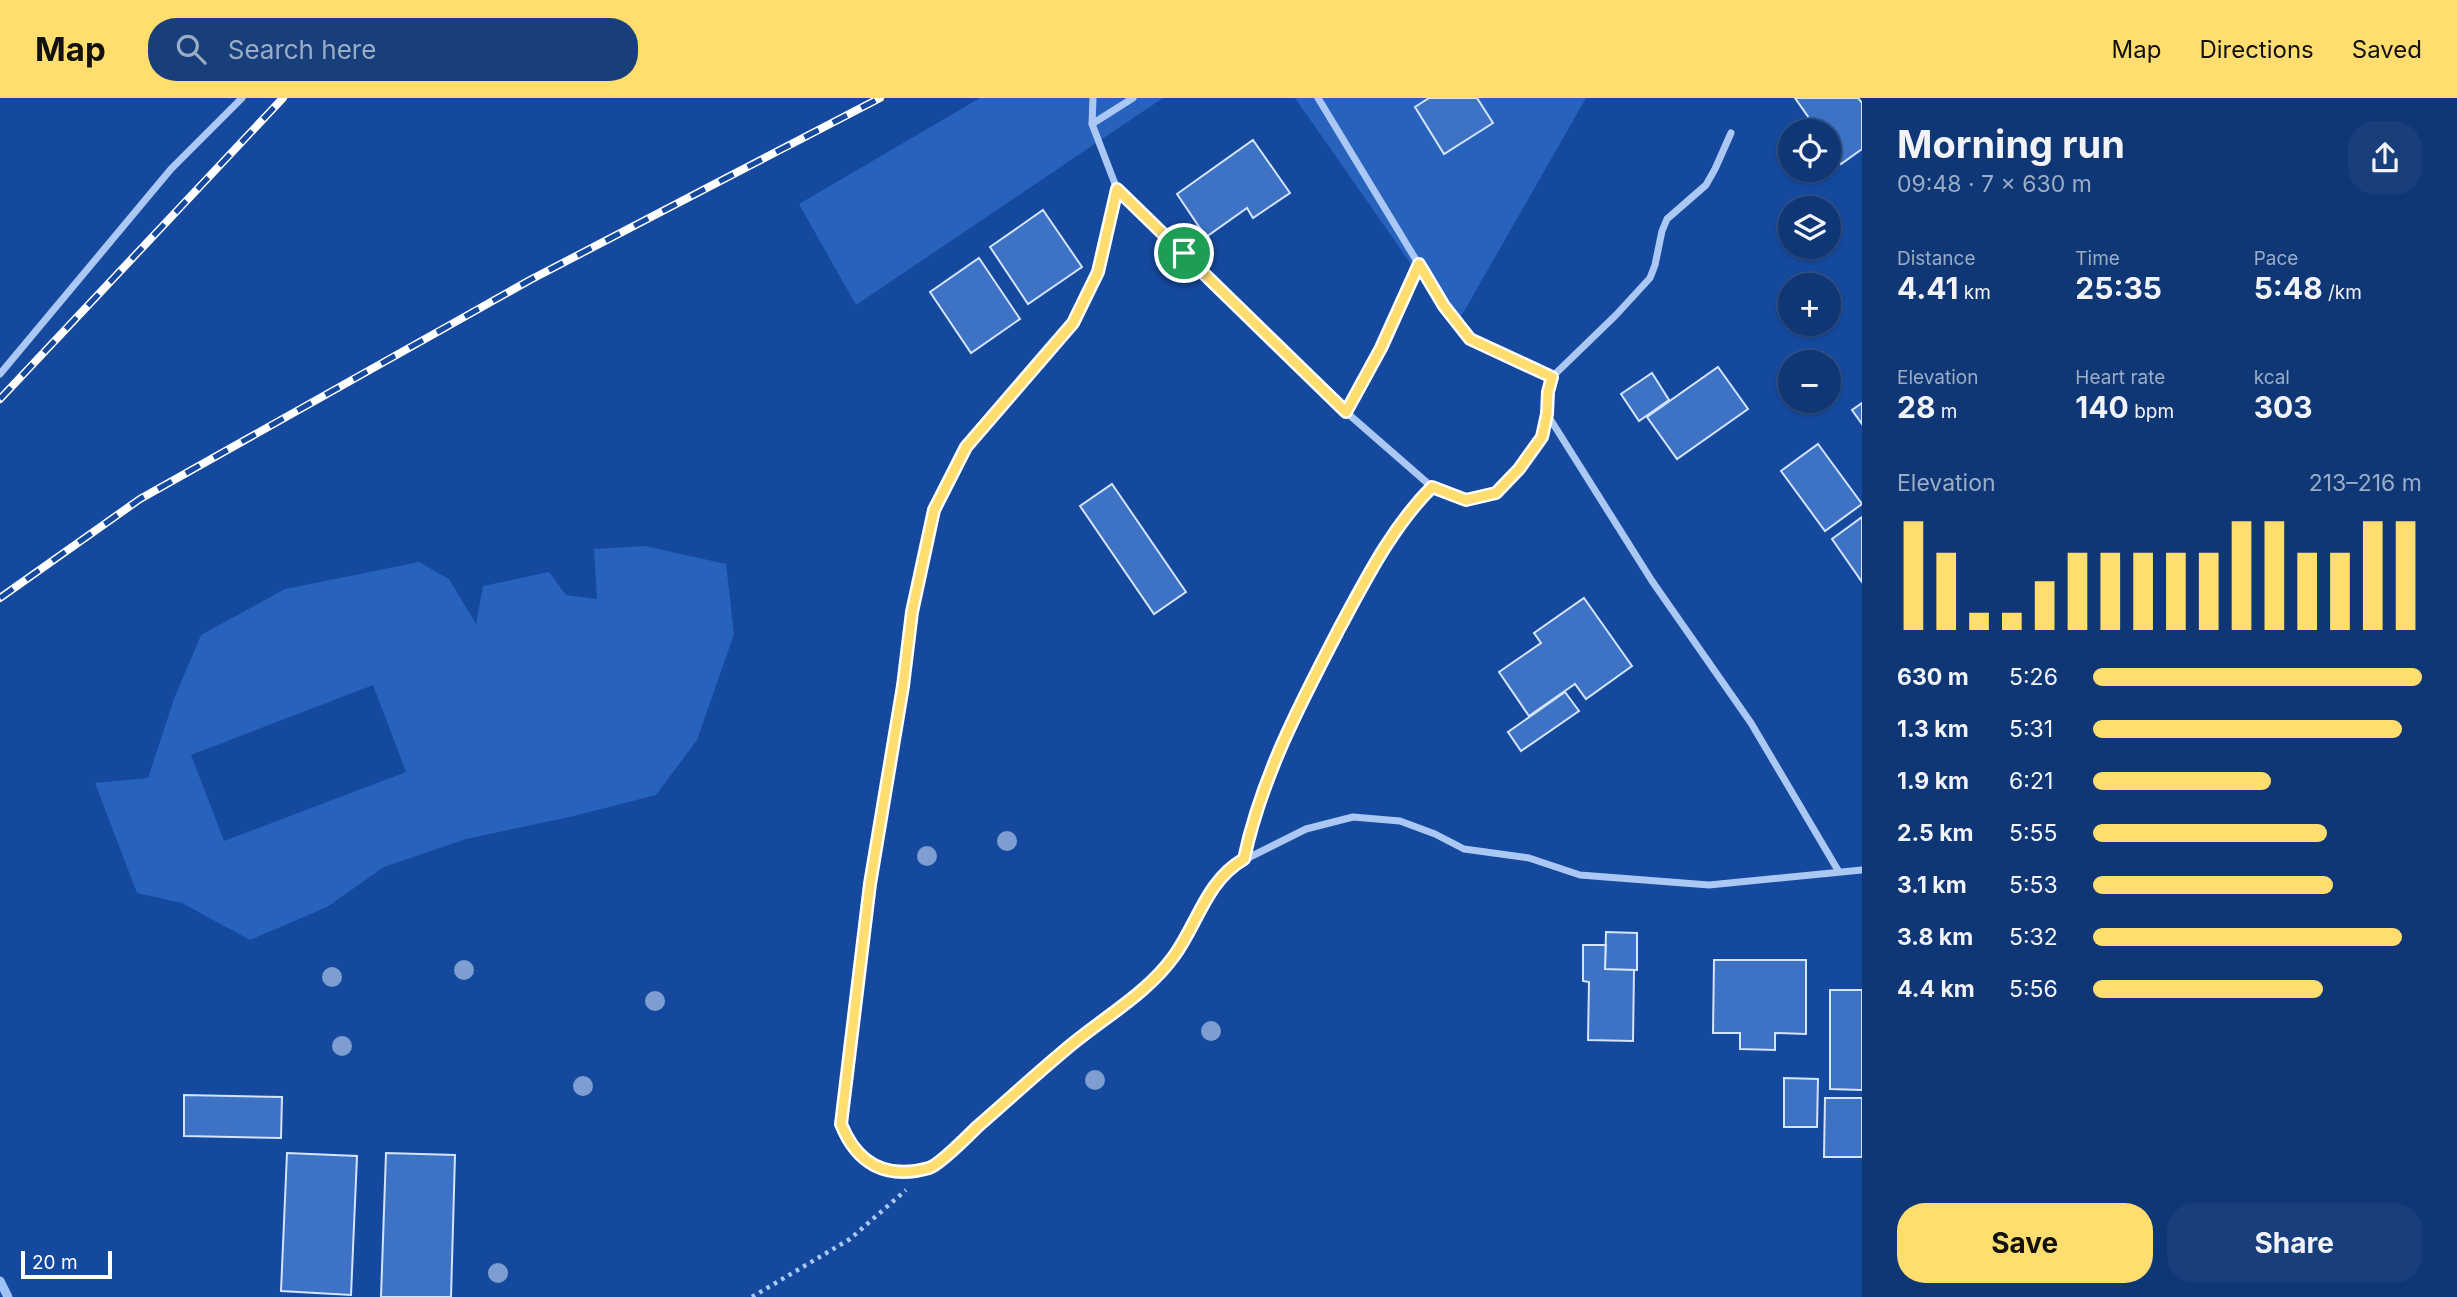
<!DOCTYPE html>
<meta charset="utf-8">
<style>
body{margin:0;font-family:Inter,sans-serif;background:#183f7b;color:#f1f3f6;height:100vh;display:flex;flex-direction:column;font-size:26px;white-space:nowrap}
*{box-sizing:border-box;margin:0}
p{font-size:23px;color:#9bacc5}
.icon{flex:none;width:38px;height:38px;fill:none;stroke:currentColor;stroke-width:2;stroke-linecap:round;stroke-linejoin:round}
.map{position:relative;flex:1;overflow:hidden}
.details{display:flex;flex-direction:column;background:#0f3776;width:595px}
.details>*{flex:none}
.fabs{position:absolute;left:1778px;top:21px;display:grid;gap:14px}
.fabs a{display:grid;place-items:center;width:63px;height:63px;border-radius:50%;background:#0f3776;box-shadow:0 2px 5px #0004,0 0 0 2px #2f5188;font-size:35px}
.scale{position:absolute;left:21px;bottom:18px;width:91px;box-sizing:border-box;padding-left:7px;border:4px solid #fff;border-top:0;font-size:19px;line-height:24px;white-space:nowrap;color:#fff;-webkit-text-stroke:5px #14499e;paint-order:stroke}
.pin{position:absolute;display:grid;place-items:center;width:60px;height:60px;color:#fff;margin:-30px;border:4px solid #fff;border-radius:50%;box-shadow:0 2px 7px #0007}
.round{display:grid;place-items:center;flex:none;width:74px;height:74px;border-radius:28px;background:#183f7b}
.head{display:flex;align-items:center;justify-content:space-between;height:119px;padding:0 35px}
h1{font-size:38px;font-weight:700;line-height:52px}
.metrics{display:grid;grid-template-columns:repeat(3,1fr);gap:10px;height:119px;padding:7px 35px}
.metrics div{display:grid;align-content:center}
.metrics b{font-size:30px;font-weight:700}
.metrics small{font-size:19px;font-weight:400}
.metrics p{font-size:19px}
.chart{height:196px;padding:14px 35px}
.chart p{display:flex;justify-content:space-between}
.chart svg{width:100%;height:126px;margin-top:7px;stroke:#ffdd6e;stroke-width:6}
.cta{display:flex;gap:14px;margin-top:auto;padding:14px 35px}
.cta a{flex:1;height:80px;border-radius:28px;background:#ffdd6e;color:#111;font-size:28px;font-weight:700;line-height:80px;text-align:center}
.cta a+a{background:#183f7b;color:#f1f3f6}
ul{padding:0 35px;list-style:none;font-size:23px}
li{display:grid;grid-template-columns:112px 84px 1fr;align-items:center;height:52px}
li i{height:18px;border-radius:9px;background:#ffdd6e}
header{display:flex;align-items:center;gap:42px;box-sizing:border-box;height:98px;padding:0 35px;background:#ffdd6e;color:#111}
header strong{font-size:33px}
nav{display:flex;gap:38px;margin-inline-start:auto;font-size:24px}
.search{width:490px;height:63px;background:#183f7b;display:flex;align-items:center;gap:18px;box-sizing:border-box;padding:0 24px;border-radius:28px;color:#9bacc5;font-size:26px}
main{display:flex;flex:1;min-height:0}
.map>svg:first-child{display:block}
.green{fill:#2762bc;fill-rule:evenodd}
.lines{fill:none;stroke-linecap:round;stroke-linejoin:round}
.stream{stroke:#9dc2f7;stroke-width:9}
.building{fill:#3d72c5;stroke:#d4e4fd;stroke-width:2}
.path{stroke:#abc8f4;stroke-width:4.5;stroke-dasharray:3.5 5;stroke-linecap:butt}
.street{stroke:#abc8f4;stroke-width:7}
.rail-casing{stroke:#fff;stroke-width:8}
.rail{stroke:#14499e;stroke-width:5;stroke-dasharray:16;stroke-linecap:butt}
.tree{fill:#7e9ed2}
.route-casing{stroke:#fff;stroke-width:14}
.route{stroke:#ffdd6e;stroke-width:9}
</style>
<header>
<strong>Map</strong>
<div class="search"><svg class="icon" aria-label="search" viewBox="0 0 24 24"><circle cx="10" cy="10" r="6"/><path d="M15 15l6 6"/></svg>Search here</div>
<nav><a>Map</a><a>Directions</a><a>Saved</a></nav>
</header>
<main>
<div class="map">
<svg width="1862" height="1199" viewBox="0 0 1862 1199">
<rect width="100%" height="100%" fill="#14499e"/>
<!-- green -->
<path class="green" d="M980,0H1163L856,207L799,106Z
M1295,0H1586L1455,229Z
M645,448L726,466L734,536L697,642L656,697L574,718L466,741L384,769L327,809L250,842L182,805L137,795L95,685L148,680L174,601L201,537L285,491L419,464L449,481L476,526L483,488L549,474L566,497L597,501L594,451ZM373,587L406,674L224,743L191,657Z"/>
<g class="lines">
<!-- stream -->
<path class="stream" d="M0,1183L8,1199"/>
</g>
<!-- building -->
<path class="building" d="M1429,0H1477L1493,25L1444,56L1415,9Z
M1795,0H1858L1862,5V51L1841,66L1829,48V33H1818Z
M1253,42L1290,95L1253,120L1247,110L1206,139L1177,96Z
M1043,112L1082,169L1028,206L990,149Z
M979,160L1020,221L971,255L930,194Z
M1718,269L1748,311L1677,361L1647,319Z
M1652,275L1669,302L1639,323L1621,296Z
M1862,305V326L1852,312Z
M1818,346L1862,406L1825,433L1781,373Z
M1112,386L1186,494L1154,516L1080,408Z
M1862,419V484L1832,441Z
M1584,500L1632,568L1586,601L1575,586L1529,618L1499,574L1541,545L1534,535Z
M1565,594L1579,613L1521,653L1508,634Z
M1606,834L1637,835V872L1605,871Z
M1583,847H1606L1605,871L1634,872L1633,943L1588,942L1589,884L1583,883Z
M1714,862H1806V936L1775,935V952L1740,951V935H1713Z
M1830,892H1862V992L1830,991Z
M1784,980L1818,981L1817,1029H1784Z
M184,997L282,999L281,1040L184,1038Z
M1825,1000H1862V1059H1824Z
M287,1055L357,1058L351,1197L281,1193Z
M386,1055L455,1057L451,1199H381Z"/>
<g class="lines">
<!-- path -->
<path class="path" d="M752,1199L850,1141L906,1092"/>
<!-- street -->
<path class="street" d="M1093,0L1092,26L1117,91L1346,314L1432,389L1466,402L1496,395L1519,371L1542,339L1547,316L1548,294L1552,279L1616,217L1650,180L1655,167L1662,133L1667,121L1706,87L1715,71L1731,35
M1318,0L1444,208L1470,241L1552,279
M1092,26L1133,0
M1117,91L1098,174L1073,225L966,349L934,412L912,514L903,588L870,786L841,1026L847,1041L860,1056L877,1070L891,1074L932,1070L1066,951L1148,887L1174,858L1217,783L1230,769L1306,731L1353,719L1400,723L1435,736L1464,751L1529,760L1580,777L1709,787L1862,772
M0,276L171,71L242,0
M1346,314L1381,250L1419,167
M1547,316L1652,483L1751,625L1839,774
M1244,761C1261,680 1301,604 1339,531C1366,481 1391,429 1432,389"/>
<defs>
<path id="rail" d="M0,301L283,0
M0,500L140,401L530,182L880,0"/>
</defs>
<!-- rail casing -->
<use href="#rail" class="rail-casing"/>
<!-- rail -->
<use href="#rail" class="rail"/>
</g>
<!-- trees -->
<g class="tree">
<circle cx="1007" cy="743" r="10"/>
<circle cx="927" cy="758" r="10"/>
<circle cx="464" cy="872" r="10"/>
<circle cx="332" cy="879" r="10"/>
<circle cx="655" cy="903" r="10"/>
<circle cx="1211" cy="933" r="10"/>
<circle cx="342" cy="948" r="10"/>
<circle cx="1095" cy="982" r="10"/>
<circle cx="583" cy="988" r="10"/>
<circle cx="498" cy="1175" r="10"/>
</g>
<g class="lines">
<defs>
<path id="route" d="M1117,91L1346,314L1381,250L1419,166L1444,208L1470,241L1552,279L1548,294L1547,316L1542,339L1519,371L1496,395L1466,402L1432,389C1392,429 1366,481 1339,531C1301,604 1261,680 1244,761C1206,783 1198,825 1174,858C1146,897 1101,921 1065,952C1035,977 1007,1003 977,1029C968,1038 939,1067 929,1070C886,1082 857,1066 841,1026L870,786L903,588L912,514L934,412L966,349L1073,225L1098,174Z"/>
</defs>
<!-- route casing -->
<use href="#route" class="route-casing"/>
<!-- route -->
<use href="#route" class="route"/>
</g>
</svg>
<div class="fabs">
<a><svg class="icon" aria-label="locate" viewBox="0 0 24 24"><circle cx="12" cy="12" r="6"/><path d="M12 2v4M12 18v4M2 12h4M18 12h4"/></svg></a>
<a><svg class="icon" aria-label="layers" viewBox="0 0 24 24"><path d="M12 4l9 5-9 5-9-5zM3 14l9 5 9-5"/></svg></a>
<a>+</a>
<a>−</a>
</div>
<div class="scale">20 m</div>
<div class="pin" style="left:1184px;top:155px;background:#1e9e55"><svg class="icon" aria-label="arrive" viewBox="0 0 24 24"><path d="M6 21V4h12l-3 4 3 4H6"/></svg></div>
</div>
<section class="details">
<div class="head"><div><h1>Morning run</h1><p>09:48 · 7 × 630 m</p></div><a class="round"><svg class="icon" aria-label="share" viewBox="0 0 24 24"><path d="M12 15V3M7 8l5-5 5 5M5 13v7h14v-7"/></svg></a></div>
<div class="metrics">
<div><p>Distance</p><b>4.41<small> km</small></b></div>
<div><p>Time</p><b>25:35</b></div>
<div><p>Pace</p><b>5:48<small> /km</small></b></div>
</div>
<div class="metrics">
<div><p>Elevation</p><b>28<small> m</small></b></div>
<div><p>Heart rate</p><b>140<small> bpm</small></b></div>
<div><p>kcal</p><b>303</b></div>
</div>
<div class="chart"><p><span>Elevation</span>213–216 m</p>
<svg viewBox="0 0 160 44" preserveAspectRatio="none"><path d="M5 44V6M15 44V17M25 44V38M35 44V38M45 44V27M55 44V17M65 44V17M75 44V17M85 44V17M95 44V17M105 44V6M115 44V6M125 44V17M135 44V17M145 44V6M155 44V6"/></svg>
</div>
<ul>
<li><b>630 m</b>5:26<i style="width:100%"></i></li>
<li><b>1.3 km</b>5:31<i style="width:94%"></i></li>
<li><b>1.9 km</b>6:21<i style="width:54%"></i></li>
<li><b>2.5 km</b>5:55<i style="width:71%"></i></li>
<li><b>3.1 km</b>5:53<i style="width:73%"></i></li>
<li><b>3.8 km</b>5:32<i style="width:94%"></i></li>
<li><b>4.4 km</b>5:56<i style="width:70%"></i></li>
</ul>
<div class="cta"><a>Save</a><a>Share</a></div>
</section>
</main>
